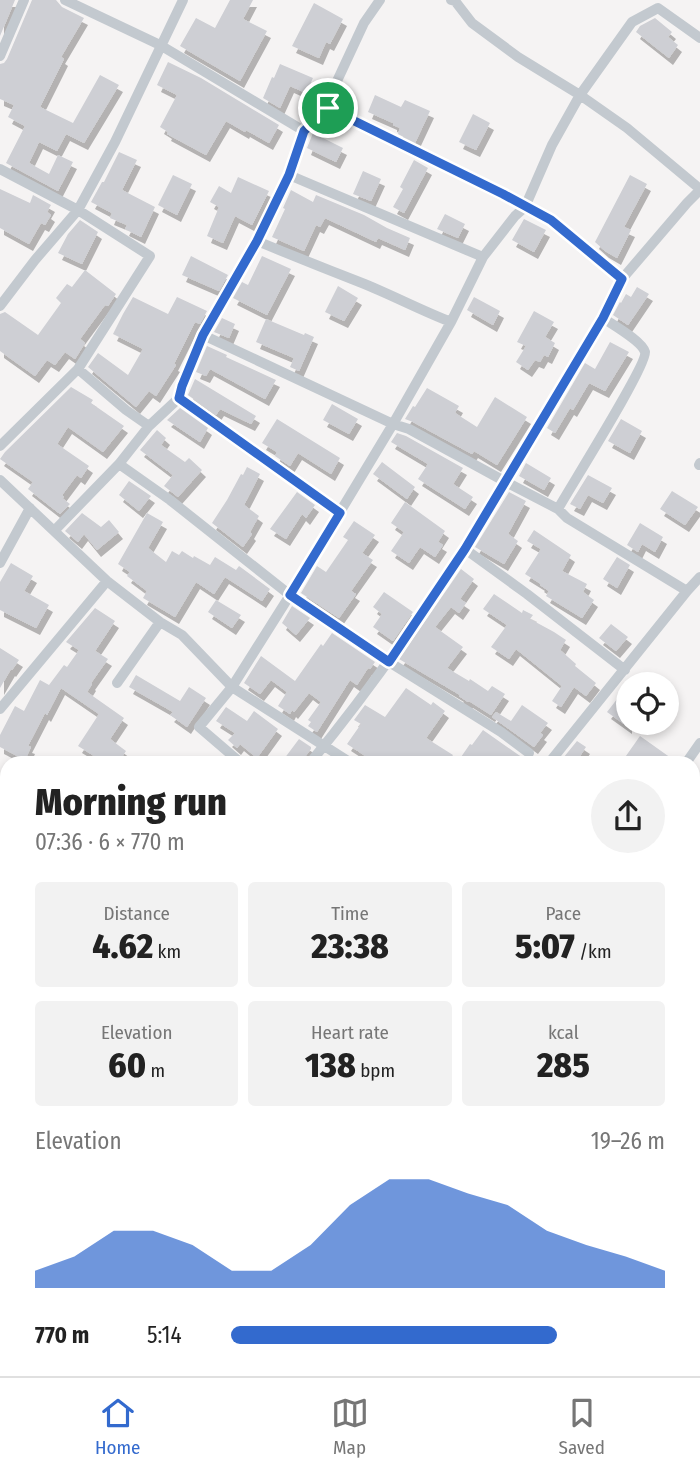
<!DOCTYPE html>
<meta charset="utf-8">
<style>
body{margin:0;font-family:"Fira Sans Condensed",sans-serif;background:#f2f2f2;color:#222;height:100vh;display:flex;flex-direction:column;font-size:26px;white-space:nowrap}
*{box-sizing:border-box;margin:0}
p{font-size:23px;color:#767676}
.icon{flex:none;width:38px;height:38px;fill:none;stroke:currentColor;stroke-width:2;stroke-linecap:round;stroke-linejoin:round}
.map{position:relative;flex:1;overflow:hidden}
.details{position:absolute;left:0px;top:756px;width:700px;height:621px;display:flex;flex-direction:column;background:#fff;border-radius:21px 21px 0 0;box-shadow:0 4px 10px #0003}
.details>*{flex:none}
.tools{position:absolute;left:616px;top:672px;display:grid;gap:14px}
.tools a{display:grid;place-items:center;width:63px;height:63px;border-radius:50%;background:#fff;box-shadow:0 4px 10px #0003;font-size:35px}
.pin{position:absolute;display:grid;place-items:center;width:60px;height:60px;color:#fff;margin:-30px;border:4px solid #fff;border-radius:50%;box-shadow:0 2px 7px #0007}
.round{display:grid;place-items:center;flex:none;width:74px;height:74px;border-radius:37px;background:#f2f2f2}
.summary{display:flex;align-items:center;justify-content:space-between;height:119px;padding:0 35px}
h1{font-size:38px;font-weight:800;line-height:52px}
.stats{display:grid;grid-template-columns:repeat(3,1fr);gap:10px;height:119px;padding:7px 35px}
.stats div{display:grid;align-content:center;border-radius:7px;background:#f2f2f2;text-align:center}
.stats b{font-size:35px;font-weight:800}
.stats small{font-size:19px;font-weight:400}
.stats p{font-size:19px}
.chart{height:196px;padding:14px 35px}
.chart p{display:flex;justify-content:space-between}
.chart svg{width:100%;height:126px;margin-top:7px;fill:#336ace;opacity:.7}
ul{padding:0 35px;list-style:none;font-size:23px}
li{display:grid;grid-template-columns:112px 84px 1fr;align-items:center;height:52px}
li i{height:18px;border-radius:9px;background:#336ace}
.menu{display:flex;justify-content:space-around;align-items:center;height:98px;border-top:2px solid #e0e0e0;background:#fff;font-size:19px;color:#767676}
.menu a{display:grid;justify-items:center;gap:4px}
.menu .on{color:#336ace}
.map>svg:first-child{display:block}
.building{fill:#cecfd4;filter:url(#shadow)}
.lines{fill:none;stroke-linecap:round;stroke-linejoin:round}
.street{stroke:#c3c9cf;stroke-width:10}
.route-casing{stroke:#fff;stroke-width:14}
.route{stroke:#336ace;stroke-width:9}
</style>
<div class="map">
<svg width="700" height="1376" viewBox="0 0 700 1376">
<defs>
<filter id="shadow"><feDropShadow dx="4" dy="7" stdDeviation="0" flood-color="#0004"/></filter>
</defs>
<rect width="100%" height="100%" fill="#f5f3f3"/>
<!-- building -->
<path class="building" d="M0,0H15L0,36Z
M32,0H56L62,7L84,18L61,57L64,59L40,107L73,123L100,75L119,85L84,143L66,134L57,151L39,142L29,163L49,174L58,155L73,162L58,191L6,163L25,126L8,117L14,105L0,99V64L4,63L7,59Z
M230,0H253L243,19L267,31L240,81L180,46L196,18L215,28Z
M314,3L343,19L330,44L326,42L319,58L292,46Z
M655,18L672,32L668,37L678,45L669,58L636,32L640,26Z
M168,62L201,78L279,125L269,143L246,130L245,132L226,121L206,155L167,134L168,132L160,127L177,95L157,85Z
M280,64L313,78L306,93L290,86L280,108L263,98L272,77L274,78Z
M375,95L401,107L405,100L430,111L415,143L398,134L400,128L393,125V123L368,112Z
M473,114L490,123L476,150L459,142Z
M313,133L343,148L336,162L307,148Z
M119,152L137,160L122,190L155,207L141,237L125,229L127,225L110,218L112,213L91,202L102,182H104Z
M414,160L428,168L404,213L393,207L403,189L400,187Z
M363,171L381,179L371,201L353,194Z
M173,175L192,184L177,215L158,205Z
M630,175L647,184L624,227L631,230L617,258L605,251L595,242Z
M238,177L269,191L252,225L235,216L223,243L207,236L219,207L210,202L219,186L231,193Z
M0,189L30,203L33,195L51,205L47,212L51,215L45,225L41,223L29,244L0,228Z
M291,190L313,202L316,195L364,215L387,228L410,238L405,250L378,238L376,242L325,218L320,227L316,225L304,251L272,237L285,209L283,208Z
M445,214L465,224L458,238L437,229Z
M524,219L546,230L534,252L512,240Z
M80,220L98,232L82,264L58,253L68,234Z
M191,256L228,275L219,291L182,275Z
M262,256L291,269L267,315L233,298L242,282L248,285Z
M85,270L116,294L108,306L105,305L80,339L85,343L75,359L65,352L55,365L47,360L35,376L0,351V314L5,312L38,335L61,303L56,298L67,284L72,287Z
M338,286L358,298L344,321L325,312Z
M637,287L649,294L628,325L613,315L620,302L621,303L626,294L631,297Z
M133,297L168,314L177,297L207,311L200,324L195,322L174,364L176,365L156,396L149,391L136,407L88,367L98,353L128,375L143,349L113,334L123,314Z
M474,297L500,311L493,325L467,310Z
M534,311L554,322L545,337L555,343L548,357L544,355L540,362L535,360L528,370L516,362L526,346L517,342Z
M222,318L235,324L229,338L214,332Z
M266,319L304,335L305,333L314,337L299,371L290,367L294,358L256,342Z
M610,342L629,352L605,391L589,383L573,410L570,408L555,433L547,428L585,363L595,369Z
M207,346L227,355L226,357L276,380L265,399L210,369L206,376L196,372Z
M195,379L256,416L251,424L220,409L216,415L188,395Z
M71,387L93,400L91,403L124,426L103,452L68,427L57,444L89,466L81,478L77,475L62,495L64,497L62,498L70,504L60,514L28,489L33,482L0,459L5,452Z
M427,388L459,406L455,413L477,427L495,397L527,417L497,465L474,451L472,454L413,422L405,419L413,406L415,407Z
M332,404L358,419L349,434L323,420Z
M180,408L208,428L200,442L167,420Z
M277,419L340,458L331,474L298,453L290,466L275,456L277,452L262,443Z
M621,419L642,431L630,453L608,441Z
M157,430L166,438L161,445L185,462L189,458L202,470L178,497L164,486L173,475L140,450Z
M397,433L406,436L463,468L453,484L473,497L465,509L418,479L428,464L391,442Z
M382,462L415,487L407,499L373,474Z
M526,463L551,478L544,490L519,476Z
M247,467L260,474L244,505L259,516L250,532L252,534L243,547L212,523L227,500L241,474L243,475Z
M588,475L612,488L603,503L588,495L580,509L570,504Z
M129,481L151,496L139,511L119,495Z
M672,491L698,507L685,525L660,509Z
M297,492L315,505L306,518L302,514L286,539L270,529Z
M509,492L526,501L508,534L518,541L504,564L475,547Z
M405,502L445,531L438,542L443,545L435,557L420,547L409,563L391,551L404,532L391,523Z
M82,513L101,527L109,520L119,532L97,550L84,534L78,542L65,531Z
M147,513L163,522L148,548L166,562L172,551L179,555L182,551L193,558L194,556L210,565L215,557L236,570L239,566L270,589L262,601L225,577L214,594L196,582L175,617L143,598L147,591L127,576L130,572L118,564Z
M354,521L375,535L362,553L373,560L351,591L356,594L339,618L301,593L317,566L326,572L348,540L343,537Z
M640,523L663,537L655,552L642,544L638,552L627,545Z
M534,530L571,555L562,571L587,584L583,592L594,600L582,618L546,596L549,591L540,585L541,584L525,574L541,549L527,541Z
M617,557L630,565L617,588L603,579Z
M11,563L33,576L24,591L49,605L36,628L0,610V582Z
M461,569L474,579L460,599L466,603L459,613L451,607L435,627L463,647L447,668L469,681L470,679L488,691L492,686L505,694L491,715L469,701L468,702L459,696L460,695L399,659Z
M384,592L413,612L393,641L373,627L382,614L373,607Z
M494,594L522,613L523,610L533,615L530,619L554,632L566,640L560,650L576,664L575,666L596,683L586,696L574,687L561,707L552,701L562,686L516,649L509,659L491,647L507,625L483,609Z
M216,600L241,615L232,628L208,612Z
M292,606L310,618L296,635L282,623Z
M95,608L115,621L95,651L108,659L91,683L92,684L87,692L124,718L110,739L126,751L118,763H96L99,759L78,746L99,714L61,688L47,715L45,713L28,746L31,747L25,760L0,747V735L15,706L24,711L40,680L49,685L64,665L67,667L79,650L66,642Z
M611,624L628,637L616,651L599,638Z
M332,633L375,662L370,669L368,668L357,685L350,680L317,732L308,726L311,722L308,720L321,702L309,693L294,712L292,710L290,714L278,706L287,692L271,680L260,694L244,683L261,656L295,681L321,644L323,646Z
M0,648L19,660L12,670L11,669L0,688Z
M136,675L180,701L189,687L206,698L187,727L170,715L173,712L129,687Z
M406,688L431,705L433,702L445,711L426,738L453,755L448,763L438,758L435,763H424L414,757L409,763H376L347,744L361,724L354,720L365,705L385,717Z
M621,694L628,699V727L607,712Z
M522,705L548,723L540,733L543,735L534,747L492,717L496,712L511,721Z
M226,707L247,721L254,711L278,729L257,758L240,744L237,748L228,740L235,733L216,721Z
M483,730L523,758L520,763H470L461,757L470,744L472,745Z
M640,736L678,763H621Z
M299,739L311,747V749L304,758L302,763H281Z
M577,741L586,747L578,759L585,763H559Z"/>
<g class="lines">
<!-- street -->
<path class="street" d="M65,0L160,45L304,131
M451,0L455,1L472,23L518,57L580,95L627,128L700,189
M0,56L24,0
M0,169L78,210L150,256L78,369L0,446
M289,175L483,257
M700,190L687,203L622,279L603,318L506,482L558,509L567,518L687,591L700,577
M257,241C291,255 326,269 362,283C392,295 420,310 451,322
M622,279L551,220L525,207L552,145L580,95L632,22L658,8L700,38
M0,306L35,260L78,210L115,142L183,0
M203,335L393,424L451,322L483,257L515,216L525,207L328,108
M78,369L126,410L149,426
M179,398L340,513
M119,464L170,500L290,595L389,662L501,732L529,753
M699,465L700,463
M0,480L107,581L160,622L182,635L232,687L199,727L241,763
M558,509C569,489 648,364 645,352C642,341 613,325 603,318
M54,531L119,464L149,426L179,398L182,386L203,335L257,241L289,175L304,131L328,108L331,94L364,23L380,0
M465,549L527,594L625,670
M0,563L30,508
M117,683L160,622
M0,709L107,581
M310,763C383,674 447,580 506,482L409,429L393,424L290,595L232,687L351,763
M549,763L687,591
M686,763L700,743
M0,788L7,792
M0,866L7,868
M693,890L700,879
M0,951L7,953
M693,979L700,968
M693,999L700,1004
M0,1028L7,1009
M0,1061L7,1064
M0,1126L7,1129
M693,1161L700,1148
M693,1187L700,1194
M0,1204L7,1206
M0,1308L7,1310
M693,1323L700,1315
M195,1370L208,1376
M424,1370L437,1376
M654,1370L668,1376
M42,1376L44,1370
M144,1376L145,1370
M494,1376L496,1370
M592,1376L594,1371L631,1376"/>
</g>
<g class="lines">
<defs>
<path id="route" d="M328,108L503,194L551,220L622,279L603,318L465,549L389,662L290,595L340,513L179,398L182,386L203,335L257,241L289,175L304,131Z"/>
</defs>
<!-- route casing -->
<use href="#route" class="route-casing"/>
<!-- route -->
<use href="#route" class="route"/>
</g>
</svg>
<div class="tools">
<a><svg class="icon" aria-label="locate" viewBox="0 0 24 24"><circle cx="12" cy="12" r="6"/><path d="M12 2v4M12 18v4M2 12h4M18 12h4"/></svg></a>
</div>
<div class="pin" style="left:328px;top:108px;background:#1e9e55"><svg class="icon" aria-label="arrive" viewBox="0 0 24 24"><path d="M6 21V4h12l-3 4 3 4H6"/></svg></div>
<section class="details">
<div class="summary"><div><h1>Morning run</h1><p>07:36 · 6 × 770 m</p></div><a class="round"><svg class="icon" aria-label="share" viewBox="0 0 24 24"><path d="M12 15V3M7 8l5-5 5 5M5 13v7h14v-7"/></svg></a></div>
<div class="stats">
<div><p>Distance</p><b>4.62<small> km</small></b></div>
<div><p>Time</p><b>23:38</b></div>
<div><p>Pace</p><b>5:07<small> /km</small></b></div>
</div>
<div class="stats">
<div><p>Elevation</p><b>60<small> m</small></b></div>
<div><p>Heart rate</p><b>138<small> bpm</small></b></div>
<div><p>kcal</p><b>285</b></div>
</div>
<div class="chart"><p><span>Elevation</span>19–26 m</p>
<svg viewBox="0 0 160 44" preserveAspectRatio="none"><path d="M0 44V38L10 33L20 24L30 24L40 29L50 38L60 38L70 29L80 15L90 6L100 6L110 11L120 15L130 24L140 29L150 33L160 38V44z"/></svg>
</div>
<ul>
<li><b>770 m</b>5:14<i style="width:75%"></i></li>
</ul>
</section>
</div>
<nav class="menu">
<a class="on"><svg class="icon" aria-label="home" viewBox="0 0 24 24"><path d="M3 11l9-7 9 7M6 9v11h12V9"/></svg>Home</a>
<a><svg class="icon" aria-label="map" viewBox="0 0 24 24"><path d="M3 6l6-2 6 2 6-2v14l-6 2-6-2-6 2zM9 4v14M15 6v14"/></svg>Map</a>
<a><svg class="icon" aria-label="saved" viewBox="0 0 24 24"><path d="M7 4h10v16l-5-4-5 4z"/></svg>Saved</a>
</nav>
